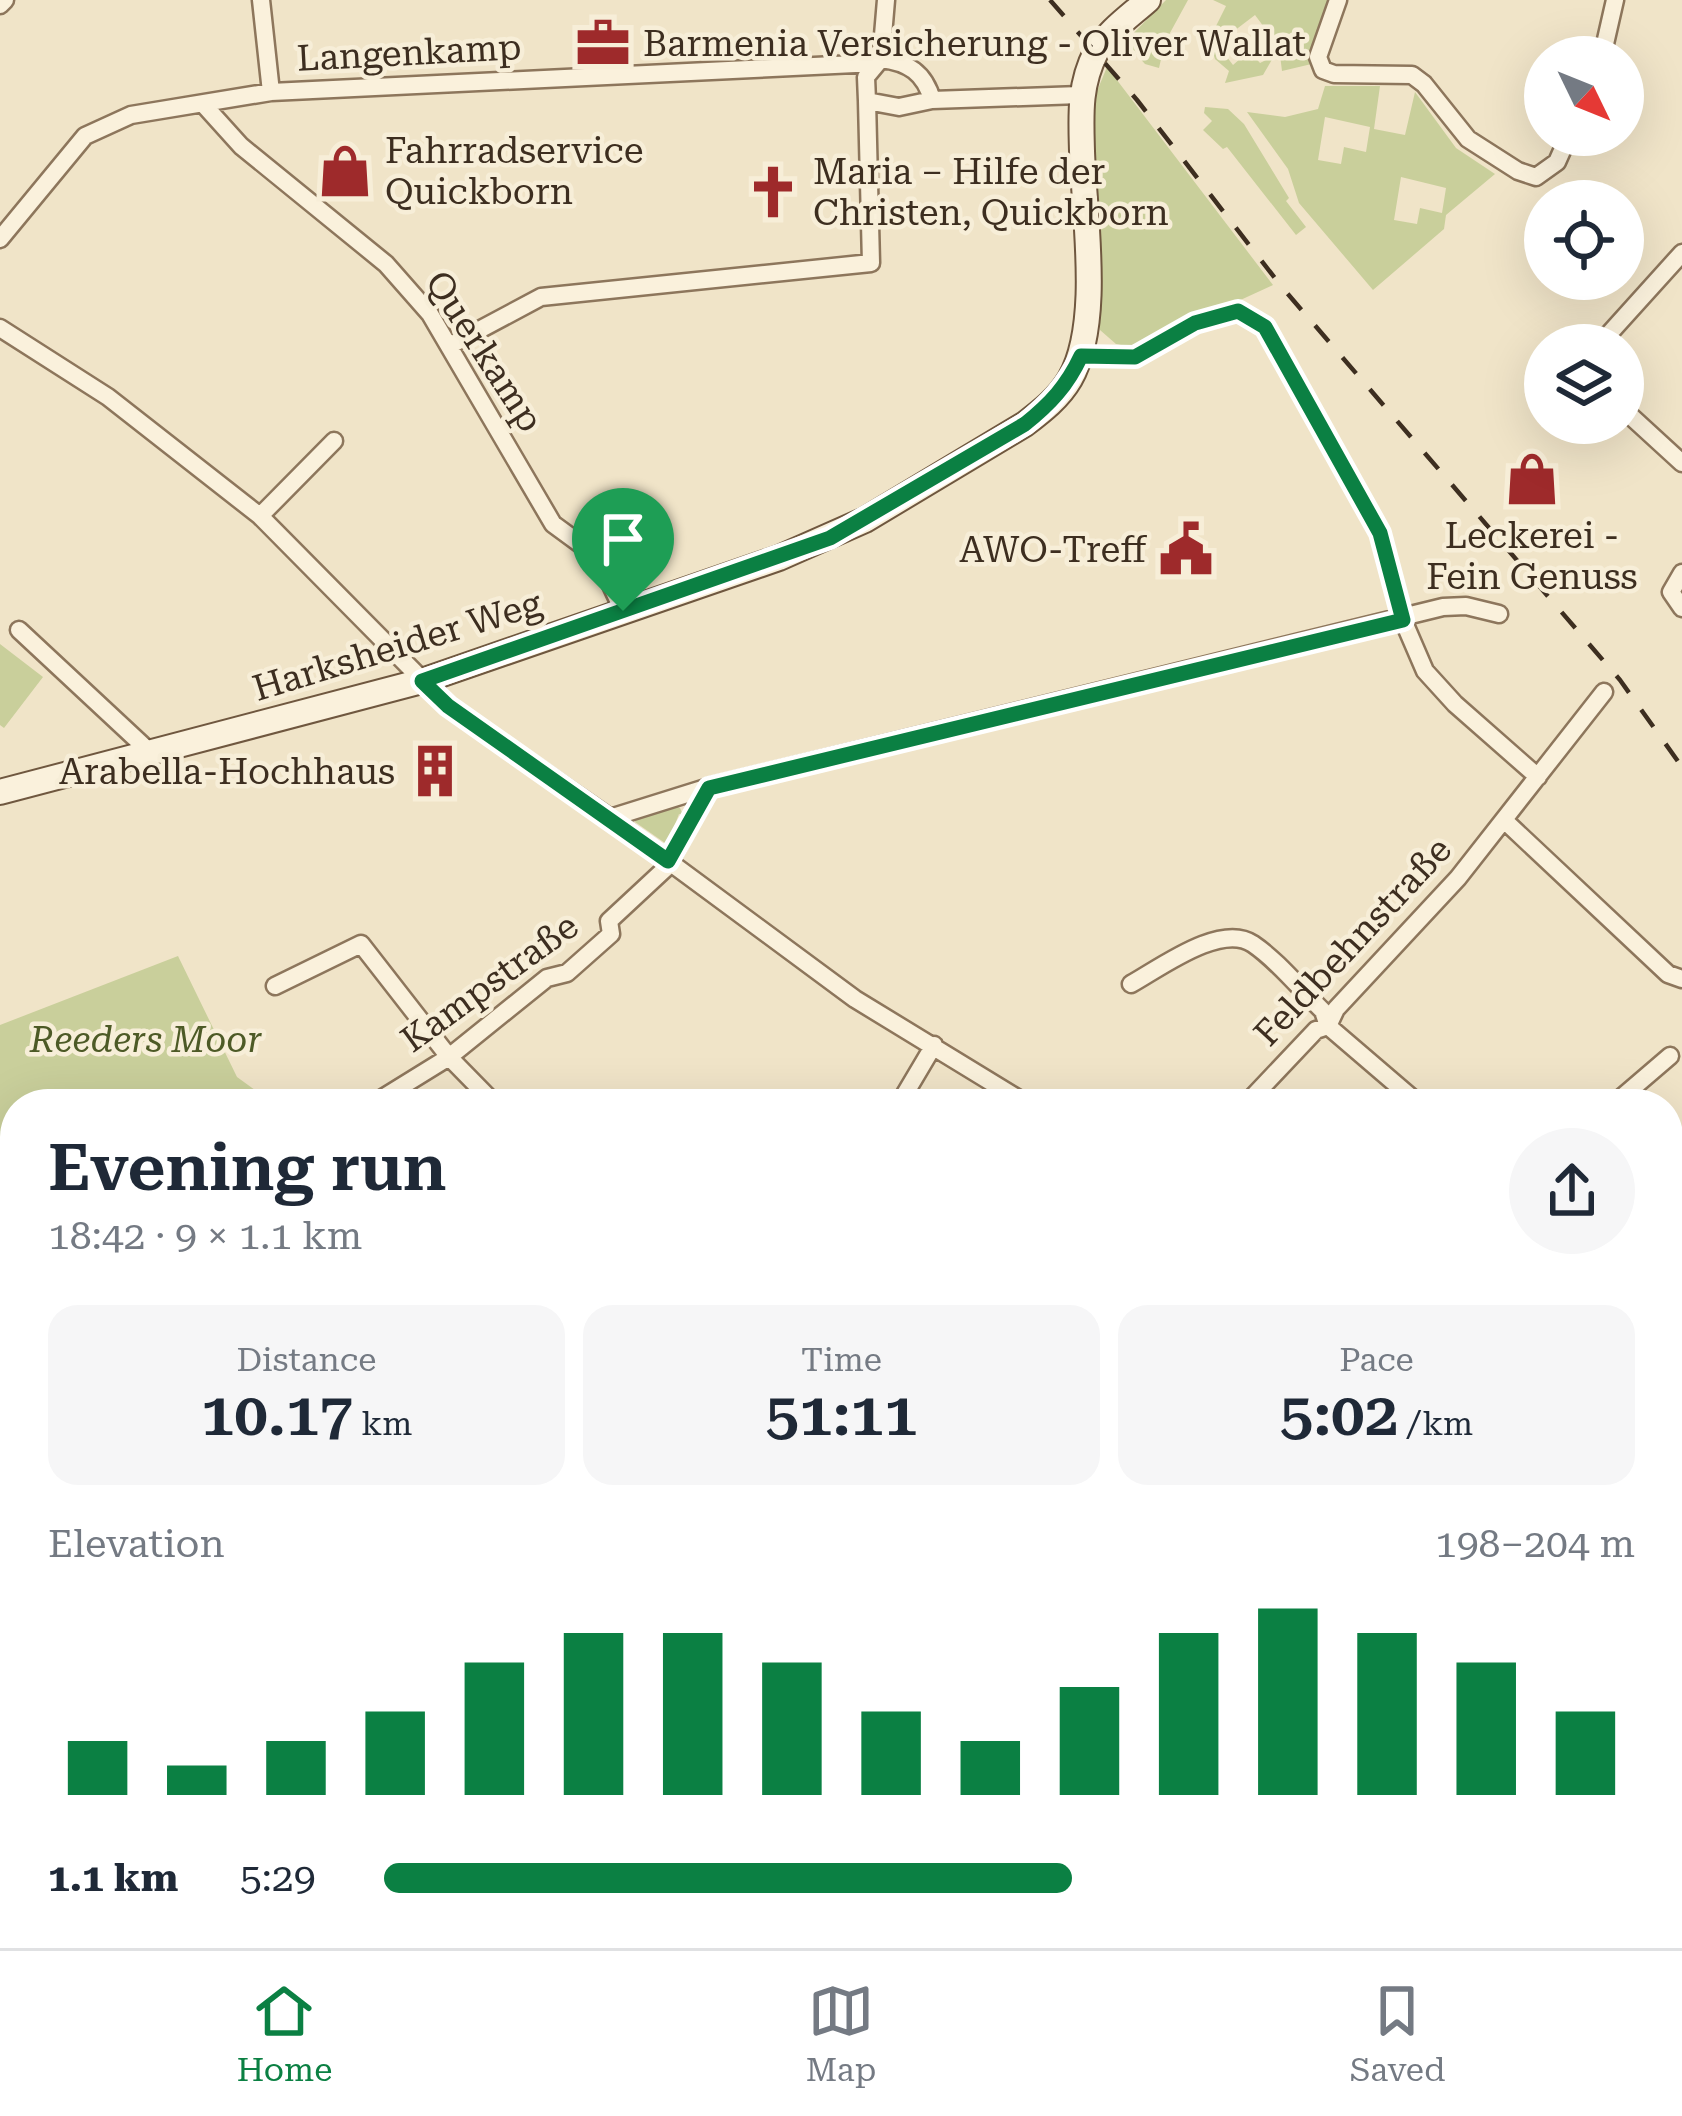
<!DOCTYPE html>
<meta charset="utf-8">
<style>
body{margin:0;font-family:"Roboto Serif",serif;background:#f6f6f7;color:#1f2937;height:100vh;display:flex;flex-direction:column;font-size:45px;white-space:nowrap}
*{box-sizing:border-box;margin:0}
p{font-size:39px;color:#747a83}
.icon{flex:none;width:66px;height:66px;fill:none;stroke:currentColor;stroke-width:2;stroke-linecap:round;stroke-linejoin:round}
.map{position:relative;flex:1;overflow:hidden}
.drawer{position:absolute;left:0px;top:1089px;width:1683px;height:861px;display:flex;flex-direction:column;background:#fff;border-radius:48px 48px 0 0;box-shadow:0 12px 48px #0002}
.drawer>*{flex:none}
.needle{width:78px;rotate:133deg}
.buttons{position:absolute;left:1524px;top:36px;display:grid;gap:24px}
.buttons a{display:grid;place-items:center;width:120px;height:120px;border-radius:50%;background:#fff;box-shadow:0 12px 48px #0002;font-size:60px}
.pin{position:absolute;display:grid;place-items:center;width:102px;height:102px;color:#fff;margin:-123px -51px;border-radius:50% 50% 50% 0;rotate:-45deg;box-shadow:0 0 12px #0007}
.pin .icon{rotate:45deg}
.round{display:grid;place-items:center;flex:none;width:126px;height:126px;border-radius:63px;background:#f6f6f7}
.overview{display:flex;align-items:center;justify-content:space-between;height:204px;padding:0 48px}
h1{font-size:66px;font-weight:600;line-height:90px}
.stats{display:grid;grid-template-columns:repeat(3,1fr);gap:18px;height:204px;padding:12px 48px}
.stats div{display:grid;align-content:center;border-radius:30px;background:#f6f6f7;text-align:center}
.stats b{font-size:60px;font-weight:600}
.stats small{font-size:33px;font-weight:400}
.stats p{font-size:33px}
.chart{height:336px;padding:24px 48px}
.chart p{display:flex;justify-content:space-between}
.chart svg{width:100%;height:216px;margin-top:12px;stroke:#0b8043;stroke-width:6}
ul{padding:0 48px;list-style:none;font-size:39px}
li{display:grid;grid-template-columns:192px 144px 1fr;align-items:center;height:90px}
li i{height:30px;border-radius:15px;background:#0b8043}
.dock{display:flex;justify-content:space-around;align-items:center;height:168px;border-top:3px solid #e0e1e3;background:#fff;font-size:33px;color:#747a83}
.dock a{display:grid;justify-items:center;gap:6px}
.dock .on{color:#0b8043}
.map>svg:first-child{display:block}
.green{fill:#c9cf9b;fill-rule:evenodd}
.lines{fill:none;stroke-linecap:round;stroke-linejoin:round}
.stream{stroke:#6f938a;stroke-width:4.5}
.minor-casing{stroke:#8d765c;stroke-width:21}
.secondary-casing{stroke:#6f573f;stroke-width:28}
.minor{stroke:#faf1dc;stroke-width:16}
.secondary{stroke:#faf1dc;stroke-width:24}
.rail{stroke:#3d2e20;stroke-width:4.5;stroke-dasharray:21 21;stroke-linecap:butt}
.route-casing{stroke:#fff;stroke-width:24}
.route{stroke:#0b8043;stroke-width:15}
.labels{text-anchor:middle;stroke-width:9;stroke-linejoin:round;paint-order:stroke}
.poi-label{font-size:36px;fill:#3d2e20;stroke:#f7eed8;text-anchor:start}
.street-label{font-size:36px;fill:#3d2e20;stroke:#f7eed8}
.park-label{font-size:36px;font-style:italic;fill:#4d5a26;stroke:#f7eed8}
</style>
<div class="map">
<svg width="1682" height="1948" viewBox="0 0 1682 1948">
<rect width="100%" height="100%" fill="#f0e4c8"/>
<!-- green -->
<path class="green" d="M1166,0H1188L1165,42L1159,68L1145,64L1125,42Z
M1213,0H1338L1320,62L1282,71L1279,47L1255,15L1217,44L1233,65L1249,51L1260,63L1274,56L1263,75L1225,83L1229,71L1215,59L1209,40L1226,6Z
M1107,67L1273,285L1136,348L1116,344L1100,330L1090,108Z
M1325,86H1380L1374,129L1405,135L1415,92L1456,148L1495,174L1446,215L1444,229L1373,290L1299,203L1288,169L1247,112L1285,117L1318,109ZM1325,117L1370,127L1366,152L1344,147L1341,164L1318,160ZM1401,177L1446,188L1442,213L1420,208L1417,224L1394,220Z
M1205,107L1228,109L1244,124L1289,198L1286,201L1306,227L1296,235L1227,147L1223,149L1203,130L1212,121L1204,113Z
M0,644L43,677L4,728L0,725Z
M675,806L680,808L683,815L679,814L674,827L676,832L665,843L635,822L636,818Z
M178,956L237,1077L274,1104H15V1428L0,1422V1025Z
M1668,1741L1682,1753V1948H1610L1616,1935H1668Z"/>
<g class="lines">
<!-- stream -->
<path class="stream" d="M0,1340L15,1342"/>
<defs>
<path id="minor" d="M261,0L271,92
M1338,0L1318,57L1323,70L1334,74L1412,75L1424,84L1468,139L1518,171L1536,177L1557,162L1569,135
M0,5L5,0
M1602,57L1615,0
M881,59C908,62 925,73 932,100L899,107L867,101L866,77Z
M881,59L886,0
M932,100L1080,95
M204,105L241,146L386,264L430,314L553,524L598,557L623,611
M0,239L85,136L131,115L271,92L876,63
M0,328L108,397L260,516L448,706L610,818L855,999L1027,1104
M451,345L541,297L871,263L867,101
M1599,345L1682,253
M1081,356L1135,357L1195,323L1237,311L1265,327L1380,533L1403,620L1425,671L1455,704L1538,777
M1623,409L1682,463
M260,516L334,441
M1682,573L1671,592L1682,608
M19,630L150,752
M610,818L709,787L1443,607L1466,606L1499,614
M1504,820L1668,974L1682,979
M1131,984C1160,968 1221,922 1253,944C1278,961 1301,990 1323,1011L1328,1026
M275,986L361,944L449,1057L495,1104
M1328,1026L1419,1104
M373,1104L449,1057L547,978L567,973L611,934L609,921L666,868L709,787
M899,1104L934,1045
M1246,1104L1316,1030L1328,1026L1336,1009L1458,878L1604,692
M1614,1104L1670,1056
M1668,1284L1682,1298
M0,1546L15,1558
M1668,1564L1682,1556
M0,1623L15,1601
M444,1935L451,1948
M772,1935L777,1948
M102,1948L104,1935
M1049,1948L1051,1935
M1414,1948L1420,1935"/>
<path id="secondary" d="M0,792L422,681L779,558L865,520L1025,424C1042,411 1059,398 1070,379C1102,323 1084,215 1082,151C1081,115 1079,85 1096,52C1108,31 1130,16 1148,0"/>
</defs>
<!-- minor casing -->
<use href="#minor" class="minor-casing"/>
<!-- secondary casing -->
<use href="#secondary" class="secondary-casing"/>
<!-- minor -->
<use href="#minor" class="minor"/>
<!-- secondary -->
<use href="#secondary" class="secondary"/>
<!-- rail -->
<path class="rail" d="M1050,0L1137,100L1281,286L1620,680L1682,767"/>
</g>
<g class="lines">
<defs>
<path id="route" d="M1238,311L1265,327L1380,533L1403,620L709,788L668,861L448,706L422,681L830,538L1025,424C1050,404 1067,386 1081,356L1135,357L1195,323Z"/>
</defs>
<!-- route casing -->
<use href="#route" class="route-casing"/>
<!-- route -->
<use href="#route" class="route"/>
</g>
<!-- icons -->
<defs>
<symbol id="office-bare" viewBox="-9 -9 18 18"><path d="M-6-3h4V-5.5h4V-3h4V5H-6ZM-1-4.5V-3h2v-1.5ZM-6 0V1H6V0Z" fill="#9e2a2b" stroke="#f7eed8" stroke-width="2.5" paint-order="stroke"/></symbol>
<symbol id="shop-bare" viewBox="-9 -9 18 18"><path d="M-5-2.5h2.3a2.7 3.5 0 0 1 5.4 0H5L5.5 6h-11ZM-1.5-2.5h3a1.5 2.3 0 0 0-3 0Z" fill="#9e2a2b" stroke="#f7eed8" stroke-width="2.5" paint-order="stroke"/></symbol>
<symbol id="church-bare" viewBox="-9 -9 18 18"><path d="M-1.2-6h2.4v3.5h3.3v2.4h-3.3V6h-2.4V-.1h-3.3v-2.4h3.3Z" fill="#9e2a2b" stroke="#f7eed8" stroke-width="2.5" paint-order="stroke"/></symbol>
<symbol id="civic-bare" viewBox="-9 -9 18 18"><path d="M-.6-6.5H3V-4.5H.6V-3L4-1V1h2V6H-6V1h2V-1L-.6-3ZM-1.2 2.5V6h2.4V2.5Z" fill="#9e2a2b" stroke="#f7eed8" stroke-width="2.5" paint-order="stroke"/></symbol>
<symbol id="building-bare" viewBox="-9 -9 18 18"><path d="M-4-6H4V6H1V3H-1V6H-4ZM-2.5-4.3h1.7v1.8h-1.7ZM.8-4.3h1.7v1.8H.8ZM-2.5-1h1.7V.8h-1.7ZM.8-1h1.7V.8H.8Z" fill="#9e2a2b" stroke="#f7eed8" stroke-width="2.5" paint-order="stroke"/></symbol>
</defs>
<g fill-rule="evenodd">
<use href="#office-bare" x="565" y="5" width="76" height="76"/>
<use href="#shop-bare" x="307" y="133" width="76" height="76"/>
<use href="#church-bare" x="735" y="154" width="76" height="76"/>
<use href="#shop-bare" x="1494" y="441" width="76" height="76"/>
<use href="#civic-bare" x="1148" y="511" width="76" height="76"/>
<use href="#building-bare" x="397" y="733" width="76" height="76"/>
</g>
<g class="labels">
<!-- poi labels -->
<g class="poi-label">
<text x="643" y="56">Barmenia Versicherung - Oliver Wallat</text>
<text x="385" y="163">Fahrradservice<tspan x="385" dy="41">Quickborn</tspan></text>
<text x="813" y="184">Maria – Hilfe der<tspan x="813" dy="41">Christen, Quickborn</tspan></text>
<text x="1532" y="548" text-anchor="middle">Leckerei -<tspan x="1532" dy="41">Fein Genuss</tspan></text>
<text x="1146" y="562" text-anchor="end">AWO-Treff</text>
<text x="395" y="784" text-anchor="end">Arabella-Hochhaus</text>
</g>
<!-- street labels -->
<g class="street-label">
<text transform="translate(409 52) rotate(-3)" y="13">Langenkamp</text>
<text transform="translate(485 351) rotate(57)" y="13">Querkamp</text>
<text transform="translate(397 645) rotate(-17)" y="13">Harksheider Weg</text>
<text transform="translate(1352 941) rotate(-47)" y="13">Feldbehnstraße</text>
<text transform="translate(489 982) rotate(-36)" y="13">Kampstraße</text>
</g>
<!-- park labels -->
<g class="park-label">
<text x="146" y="1052">Reeders Moor</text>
</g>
</g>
</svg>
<div class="buttons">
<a><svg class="needle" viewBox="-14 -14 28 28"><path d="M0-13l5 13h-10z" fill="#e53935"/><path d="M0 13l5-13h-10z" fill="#747a83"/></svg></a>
<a><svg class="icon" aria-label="locate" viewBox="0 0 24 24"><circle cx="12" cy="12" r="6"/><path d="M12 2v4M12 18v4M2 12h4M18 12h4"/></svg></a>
<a><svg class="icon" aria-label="layers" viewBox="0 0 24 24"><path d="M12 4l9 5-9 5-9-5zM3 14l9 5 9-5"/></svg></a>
</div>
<div class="pin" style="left:623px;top:611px;background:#1e9e55"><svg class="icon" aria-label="arrive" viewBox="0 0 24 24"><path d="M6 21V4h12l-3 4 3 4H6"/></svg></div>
<section class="drawer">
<div class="overview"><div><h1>Evening run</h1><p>18:42 · 9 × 1.1 km</p></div><a class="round"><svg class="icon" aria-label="share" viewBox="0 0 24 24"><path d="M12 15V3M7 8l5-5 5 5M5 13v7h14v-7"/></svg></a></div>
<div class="stats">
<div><p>Distance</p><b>10.17<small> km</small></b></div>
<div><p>Time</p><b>51:11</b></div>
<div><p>Pace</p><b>5:02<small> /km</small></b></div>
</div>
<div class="chart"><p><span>Elevation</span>198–204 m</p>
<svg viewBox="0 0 160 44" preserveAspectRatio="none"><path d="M5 44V33M15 44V38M25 44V33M35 44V27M45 44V17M55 44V11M65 44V11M75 44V17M85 44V27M95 44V33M105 44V22M115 44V11M125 44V6M135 44V11M145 44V17M155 44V27"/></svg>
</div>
<ul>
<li><b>1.1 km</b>5:29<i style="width:55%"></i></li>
</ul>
</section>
</div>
<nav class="dock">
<a class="on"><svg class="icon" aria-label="home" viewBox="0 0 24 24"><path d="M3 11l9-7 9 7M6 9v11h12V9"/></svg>Home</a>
<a><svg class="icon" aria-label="map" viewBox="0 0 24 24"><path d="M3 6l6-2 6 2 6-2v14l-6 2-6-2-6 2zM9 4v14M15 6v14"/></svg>Map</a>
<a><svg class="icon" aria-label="saved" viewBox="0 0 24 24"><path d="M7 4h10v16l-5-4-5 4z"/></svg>Saved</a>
</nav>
